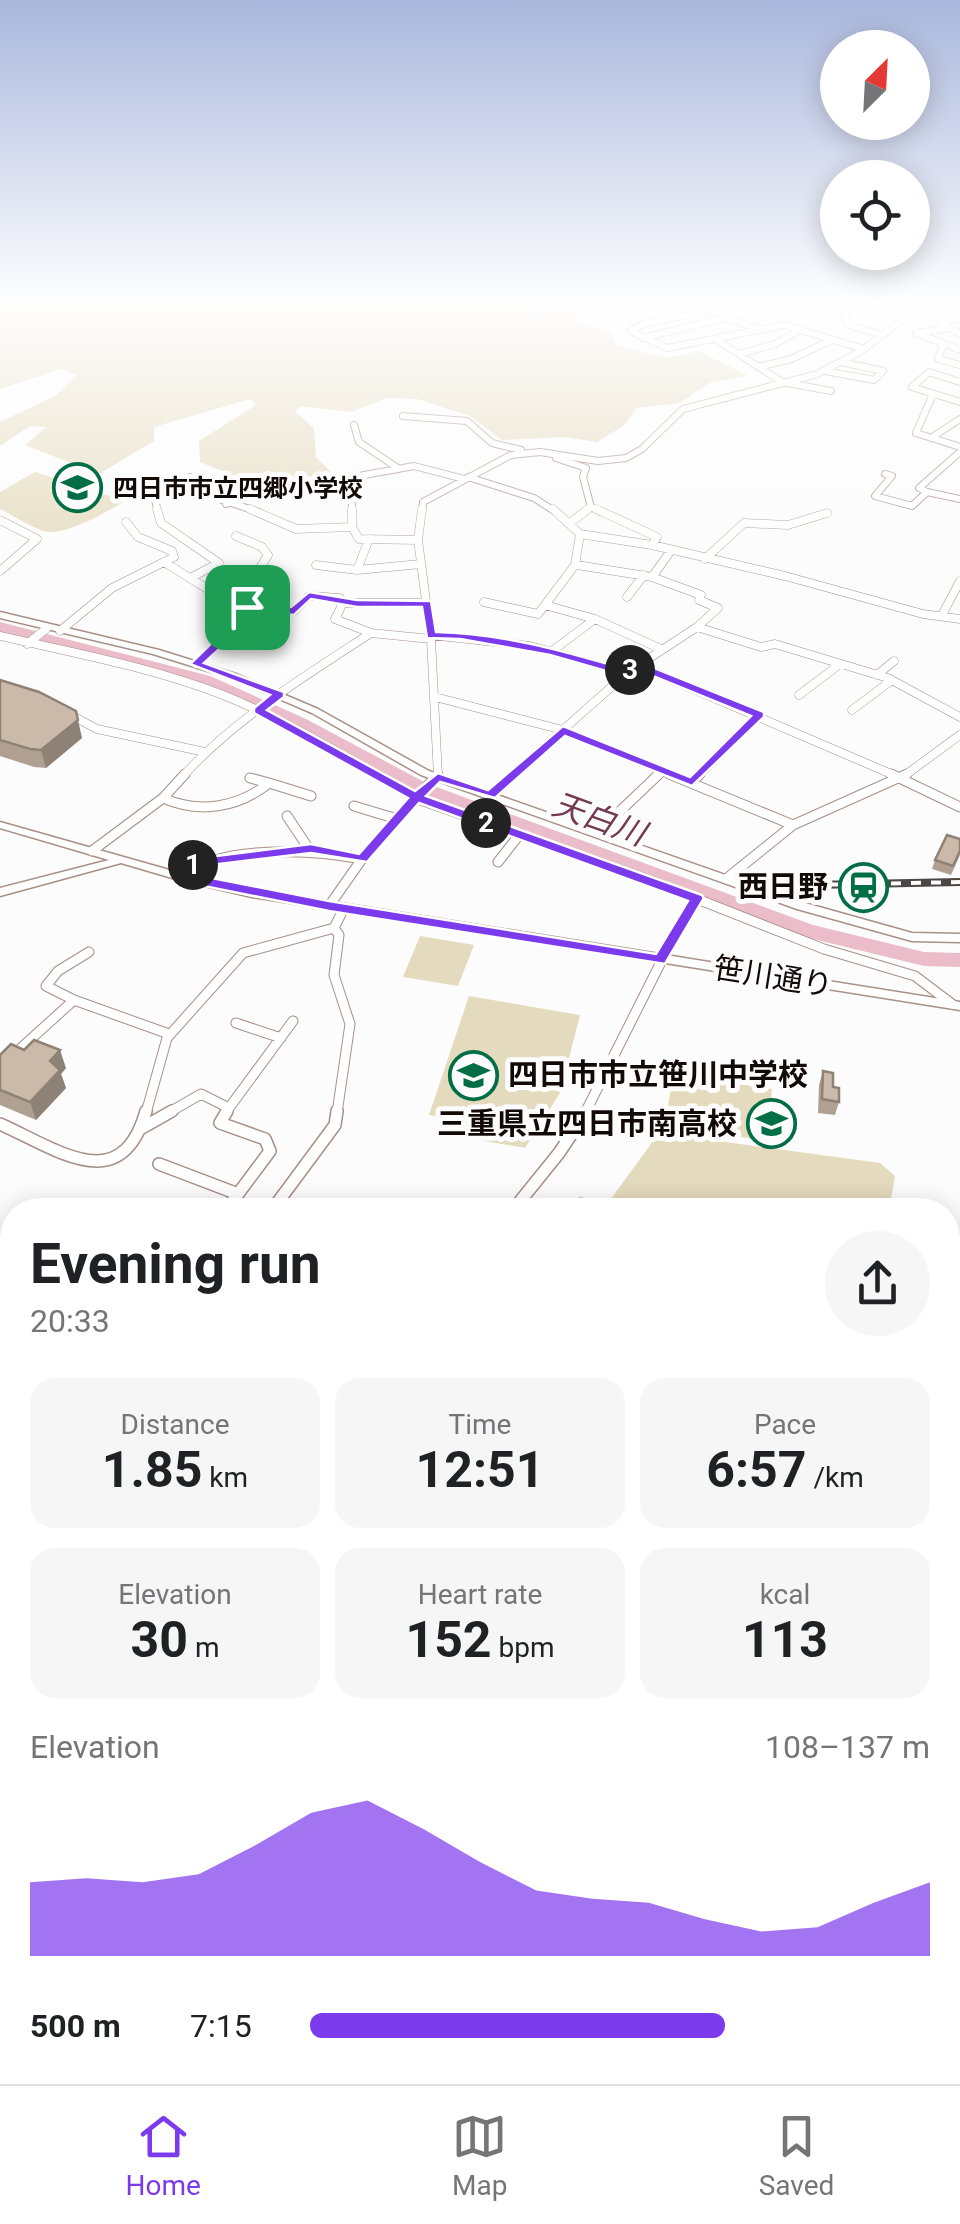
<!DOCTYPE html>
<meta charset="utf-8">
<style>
body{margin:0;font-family:Roboto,"Noto Sans JP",sans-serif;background:#f6f6f6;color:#202124;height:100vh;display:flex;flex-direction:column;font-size:38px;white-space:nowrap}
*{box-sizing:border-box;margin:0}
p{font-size:32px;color:#757577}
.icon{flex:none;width:55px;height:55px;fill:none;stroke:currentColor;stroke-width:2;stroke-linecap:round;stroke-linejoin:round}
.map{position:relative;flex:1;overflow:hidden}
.details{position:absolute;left:0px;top:1198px;width:960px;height:888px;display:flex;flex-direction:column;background:#fff;border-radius:40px 40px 0 0;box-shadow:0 5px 25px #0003}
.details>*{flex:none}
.needle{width:65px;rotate:24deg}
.controls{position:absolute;left:820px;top:30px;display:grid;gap:20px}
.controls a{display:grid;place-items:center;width:110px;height:110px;border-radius:50%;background:#fff;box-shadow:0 5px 25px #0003;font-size:50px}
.pin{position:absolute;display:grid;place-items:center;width:85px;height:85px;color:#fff;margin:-42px;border-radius:20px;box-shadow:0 5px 15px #0006}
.km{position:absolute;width:50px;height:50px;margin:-25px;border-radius:50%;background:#222;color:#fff;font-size:28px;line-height:50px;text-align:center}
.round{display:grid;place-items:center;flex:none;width:105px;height:105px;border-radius:52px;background:#f6f6f6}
.overview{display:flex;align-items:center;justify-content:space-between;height:170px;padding:0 30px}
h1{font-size:55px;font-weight:700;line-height:75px}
.metrics{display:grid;grid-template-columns:repeat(3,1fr);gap:15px;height:170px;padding:10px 30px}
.metrics div{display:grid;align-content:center;border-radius:25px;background:#f6f6f6;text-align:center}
.metrics b{font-size:50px;font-weight:700}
.metrics small{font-size:28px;font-weight:400}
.metrics p{font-size:28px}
.chart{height:280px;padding:20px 30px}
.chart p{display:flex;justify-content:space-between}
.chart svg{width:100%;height:180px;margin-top:10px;fill:#7c3aed;opacity:.7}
ul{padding:0 30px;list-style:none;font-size:32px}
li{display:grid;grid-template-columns:160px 120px 1fr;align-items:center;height:75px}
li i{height:25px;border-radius:12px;background:#7c3aed}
.dock{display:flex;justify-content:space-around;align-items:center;height:140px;border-top:2px solid #e0e0e0;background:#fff;font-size:28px;color:#757577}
.dock a{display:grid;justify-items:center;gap:5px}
.dock .active{color:#7c3aed}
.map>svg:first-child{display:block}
.green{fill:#e4dabd}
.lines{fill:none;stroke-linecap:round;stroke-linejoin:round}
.river{fill:#ebbcca;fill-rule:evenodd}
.minor-far4-casing{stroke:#a79086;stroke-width:8}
.minor-far3-casing{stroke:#a79086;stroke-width:9}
.minor-far2-casing{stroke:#a79086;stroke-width:11}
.minor-far1-casing{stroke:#a79086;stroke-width:14}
.minor-casing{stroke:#a79086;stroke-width:18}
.tertiary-casing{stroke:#a79086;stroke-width:3}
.minor-far4{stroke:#fff;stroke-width:6}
.minor-far3{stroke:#fff;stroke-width:8}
.minor-far2{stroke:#fff;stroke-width:9}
.minor-far1{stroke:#fff;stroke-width:11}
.minor{stroke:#fff;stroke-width:15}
.tertiary{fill:#fff;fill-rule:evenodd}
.rail-casing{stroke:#4c4644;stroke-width:8}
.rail{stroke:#fcfcfc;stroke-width:4;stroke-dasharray:10;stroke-linecap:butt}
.wall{fill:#afa091}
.shaded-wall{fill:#8e8276}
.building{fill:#cbbaa9;stroke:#8e8276;stroke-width:2.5}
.route{fill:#7c3aed;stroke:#fff;stroke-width:2.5;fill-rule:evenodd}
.labels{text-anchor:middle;stroke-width:10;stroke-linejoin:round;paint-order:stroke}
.far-poi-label{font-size:25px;font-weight:bold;fill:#120a07;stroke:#fcfcfc;text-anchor:start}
.poi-label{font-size:30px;font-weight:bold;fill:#120a07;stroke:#fcfcfc;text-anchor:end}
.street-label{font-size:30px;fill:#120a07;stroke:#fcfcfc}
.water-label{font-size:32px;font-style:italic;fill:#743a4f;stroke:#fcfcfc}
</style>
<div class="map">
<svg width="960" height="2084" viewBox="0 0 960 2084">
<rect width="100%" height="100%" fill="#fcfcfc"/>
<!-- green -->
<path class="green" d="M0,302H531L574,312L579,323L601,328L612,334L617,346L667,358L699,351L748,376L709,383L680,403L636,408L626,424L597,442L563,437L502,440L470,416L417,399L386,398L351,412L300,406L295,412L314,428L316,457L331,472L258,492L236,477L200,462L199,441L256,405L250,399L154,427V441L99,474L25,445L46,427L30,426L0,446V422L55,396L76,375L61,369L0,389Z
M35,472L125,501C106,512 65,537 44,531C29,526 14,516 0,509V492Z
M420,936L474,945L458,986L403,977Z
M469,996L580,1015L560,1093L525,1148L445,1134L450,1118L429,1115Z
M673,1074L772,1089L768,1141L665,1126Z
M659,1133L880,1163L895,1176L889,1210H568L580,1196L605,1207Z
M12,1541V1864L0,1874V1548Z"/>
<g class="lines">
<!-- river -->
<path class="river" d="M0,622L210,676L306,719L428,784L813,925L924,952L960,953V967L924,966L801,936L414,792L294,727L198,684L0,632Z"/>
<defs>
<path id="minor-far4" d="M585,302H667
M680,302L732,315L724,318L754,327
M949,302L960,305
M919,307L960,334
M712,310L643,324L631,331L667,348L784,325L864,349
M848,311L844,315L849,325L882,335
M534,312L584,302
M732,315L788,304L886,308
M938,317L960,320
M948,328L916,333L960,350
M643,338L724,318
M717,340L782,382L831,391
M943,345L938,359L960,365
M739,354L775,344L802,329
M758,367L791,359L832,340
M825,371L874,380L883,371L841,362
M960,382L929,372L912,387L960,402
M933,394L916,433L960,447
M403,416L467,421L492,443L521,450
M354,425L359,442L399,469
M931,438L960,419
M556,458L586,468L583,477L591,507L601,512
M885,474L892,476L875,496L912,506L927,492L919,488L960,452
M351,476L352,512
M190,477L194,491L259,512
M468,477L534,498L556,512
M927,492L960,499
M226,504L243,497L414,466L464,479
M158,512L155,500L175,480
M422,512L423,502L511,455L540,452L598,461L626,458L642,449L683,409L817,374L861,351L926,302
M585,512L591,507"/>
<path id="minor-far3" d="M157,509L161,523L219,563L192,577
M250,509L296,529L352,527L359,539L418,540
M352,509V527
M422,509L418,540L431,639L438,776
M553,509L580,534L652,545L785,576L923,614L960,619
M596,509L657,537L652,545
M0,520L37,539L0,571
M569,524L588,509
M580,534L575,565L545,605L595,619L661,649
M236,536L262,547L268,555L256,574L233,594L247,607
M705,559L744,523L788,525L827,513
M164,562L209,590L233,594
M316,565L357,570L421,564
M577,565L652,577
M357,570L369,539
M627,597L644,575
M484,602L538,614L545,605
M343,603L335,619L371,633L431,639
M942,615L960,581
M697,627L761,647L775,644L888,678L960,717
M60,631L112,588L174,557L172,551L138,537L126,522
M431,635L530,646L627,673
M0,636C74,653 151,667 223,695C278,717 329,747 380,776
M27,644L46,629
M552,651L595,619
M196,664L224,638L247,607L294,611L309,596L340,598L343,603H427
M637,665L896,776
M877,675L894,661
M799,695L840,664
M435,697L563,730L675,776
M852,710L892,680
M67,713L97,729L205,752
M183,776C236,718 305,676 371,633
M511,776L627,673L697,627L718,608L699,600L701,595L652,577L670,552
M656,776L663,770
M698,776L760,715
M904,776L960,735"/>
<path id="minor-far2" d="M375,774L421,800L654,882L824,949L915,976L952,1004
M669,774L793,825
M891,774L960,807
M250,778L269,783
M692,782L700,774
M490,795L514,774
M163,798C199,814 238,808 269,783L311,796
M354,806L397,819
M287,816L309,849
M597,833L659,774
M92,851L163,798L185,774
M498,862L520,834
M179,876C224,845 310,849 362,859
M726,879L793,825L907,774
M329,906L362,859L438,774
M74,1000L46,986L58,971L89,952
M236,1023L281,1038
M0,1067L74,1000L169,1034
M146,1113L167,1038L243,953L334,928
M168,1113L201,1094L229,1108L293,1021
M226,1113L229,1108
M337,1113L350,1024L334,975L339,935L334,928L344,908
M585,1113L666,952L697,899"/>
<path id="minor-far1" d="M0,1124C57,1149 121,1199 146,1111
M142,1128L172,1111
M159,1164L238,1194
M226,1210L270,1151L265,1139L220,1123L227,1111
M272,1210L335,1125L337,1111
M513,1210L559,1153L587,1111
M0,1409L12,1404
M0,1541L12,1535"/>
<path id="minor" d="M0,1541L5,1539
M948,1950L960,1957
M41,2084L50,2072
M808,2084L813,2072"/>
<path id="tertiary" d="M0,612L159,650L236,674L318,709L429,771L805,903L912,933L960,934V942L912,941L797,909L421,775L312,713L230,678L153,654L0,618Z
M0,822L180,873L252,889L960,1002V1010L252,897L179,880L121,863L0,896V888L109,860L0,828Z"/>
</defs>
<!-- minor-far4 casing -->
<use href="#minor-far4" class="minor-far4-casing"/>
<!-- minor-far3 casing -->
<use href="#minor-far3" class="minor-far3-casing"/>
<!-- minor-far2 casing -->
<use href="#minor-far2" class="minor-far2-casing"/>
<!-- minor-far1 casing -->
<use href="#minor-far1" class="minor-far1-casing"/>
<!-- minor casing -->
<use href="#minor" class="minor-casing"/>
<!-- tertiary casing -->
<use href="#tertiary" class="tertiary-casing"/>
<!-- minor-far4 -->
<use href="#minor-far4" class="minor-far4"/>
<!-- minor-far3 -->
<use href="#minor-far3" class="minor-far3"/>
<!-- minor-far2 -->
<use href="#minor-far2" class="minor-far2"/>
<!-- minor-far1 -->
<use href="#minor-far1" class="minor-far1"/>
<!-- minor -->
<use href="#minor" class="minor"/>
<!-- tertiary -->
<use href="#tertiary" class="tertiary"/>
<defs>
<path id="rail" d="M811,885L960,882"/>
</defs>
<!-- rail casing -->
<use href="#rail" class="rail-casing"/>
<!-- rail -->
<use href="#rail" class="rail"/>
</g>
<!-- wall -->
<path class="wall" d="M0,680L82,738L46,768L34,767L0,756Z
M960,855L951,875L932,869L935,860Z
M0,1055L66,1068L61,1074L66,1088L36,1120L0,1105Z
M823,1071L839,1102L835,1115L818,1113L819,1085Z"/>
<!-- shaded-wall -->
<path class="shaded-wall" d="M78,720L82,738L46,768L41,750Z
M60,1050L66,1068L61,1074L66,1088L36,1120L30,1102L50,1061Z"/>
<!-- building -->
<path class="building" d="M0,680L39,692L76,711L78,720L41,750L30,749L0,740Z
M947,835L960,839V851L953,866L935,860Z
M34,1040L60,1050L50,1061L60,1070L30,1102L0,1090V1055L11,1044L24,1050Z
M823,1071L833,1073V1087L839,1088V1102L822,1099Z"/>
<!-- sky -->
<linearGradient id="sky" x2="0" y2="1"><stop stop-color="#a9b7dc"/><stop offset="0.51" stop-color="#fefefe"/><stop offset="1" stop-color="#fefefe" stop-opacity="0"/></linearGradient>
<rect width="960" height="594" fill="url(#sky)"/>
<!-- route -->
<path class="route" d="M309,592L357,600L431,601L436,632C500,633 564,651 625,669L637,661L764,712V717L692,786L565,736L495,798L440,782L426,796L702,895L704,898L665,964L329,911L174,880V873L200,858L311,844L359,854L408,798L254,713V708L270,695L190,664L220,635L243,604L291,607ZM311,599L357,607H422L427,638L460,639L550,655L627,677L638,670L751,716L690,777L563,726L488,790L438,773L415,791L267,710L284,697V692L204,663L228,641L250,611L294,615ZM419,803L688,901L656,954L329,901L192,874L203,866L311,853L367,862Z"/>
<!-- icons -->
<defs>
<symbol id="school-ring" viewBox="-11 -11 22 22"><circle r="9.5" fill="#fcfcfc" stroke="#026e45" stroke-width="1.5"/><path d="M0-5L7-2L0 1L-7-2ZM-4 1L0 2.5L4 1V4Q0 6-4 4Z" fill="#026e45"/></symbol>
<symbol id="station-ring" viewBox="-11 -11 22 22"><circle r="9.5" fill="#fcfcfc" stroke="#026e45" stroke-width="1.5"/><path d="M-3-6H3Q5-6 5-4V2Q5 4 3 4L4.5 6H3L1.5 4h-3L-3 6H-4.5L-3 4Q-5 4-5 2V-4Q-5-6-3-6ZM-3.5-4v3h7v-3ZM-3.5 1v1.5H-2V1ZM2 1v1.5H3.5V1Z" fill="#026e45"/></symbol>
</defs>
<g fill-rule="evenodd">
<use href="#school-ring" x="50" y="460" width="55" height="55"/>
<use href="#station-ring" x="836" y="860" width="55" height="55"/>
<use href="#school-ring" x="446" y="1048" width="55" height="55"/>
<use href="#school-ring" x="744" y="1096" width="55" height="55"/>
</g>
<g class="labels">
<!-- far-poi labels -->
<g class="far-poi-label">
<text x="113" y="497">四日市市立四郷小学校</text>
</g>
<!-- poi labels -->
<g class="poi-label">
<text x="828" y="897">西日野</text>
<text x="508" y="1085" text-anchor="start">四日市市立笹川中学校</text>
<text x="737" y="1134">三重県立四日市南高校</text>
</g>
<!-- street labels -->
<g class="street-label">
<text transform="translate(773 977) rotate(9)" y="10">笹川通り</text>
</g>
<!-- water labels -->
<g class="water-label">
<text transform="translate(599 819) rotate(20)" y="11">天白川</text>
</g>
</g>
</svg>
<div class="controls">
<a><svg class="needle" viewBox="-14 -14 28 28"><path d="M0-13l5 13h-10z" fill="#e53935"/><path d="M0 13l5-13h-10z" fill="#757577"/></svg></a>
<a><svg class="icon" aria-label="locate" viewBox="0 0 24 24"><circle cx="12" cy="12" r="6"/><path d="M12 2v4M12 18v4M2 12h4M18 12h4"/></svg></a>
</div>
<div class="pin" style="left:247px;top:607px;background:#1e9e55"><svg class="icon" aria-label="arrive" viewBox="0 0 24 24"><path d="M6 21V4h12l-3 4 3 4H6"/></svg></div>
<b class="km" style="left:193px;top:865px">1</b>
<b class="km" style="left:486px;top:823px">2</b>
<b class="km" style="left:630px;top:670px">3</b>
<section class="details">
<div class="overview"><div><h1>Evening run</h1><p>20:33</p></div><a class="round"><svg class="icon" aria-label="share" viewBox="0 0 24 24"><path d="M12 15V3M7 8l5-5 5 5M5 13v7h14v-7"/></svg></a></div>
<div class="metrics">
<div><p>Distance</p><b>1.85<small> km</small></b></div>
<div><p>Time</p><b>12:51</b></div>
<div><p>Pace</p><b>6:57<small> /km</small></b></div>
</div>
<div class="metrics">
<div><p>Elevation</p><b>30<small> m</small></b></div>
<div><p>Heart rate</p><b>152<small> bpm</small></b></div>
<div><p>kcal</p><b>113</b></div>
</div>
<div class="chart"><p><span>Elevation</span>108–137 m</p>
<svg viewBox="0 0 160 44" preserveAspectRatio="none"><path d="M0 44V26L10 25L20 26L30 24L40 17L50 9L60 6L70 13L80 21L90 28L100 30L110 31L120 35L130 38L140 37L150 31L160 26V44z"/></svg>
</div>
<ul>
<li><b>500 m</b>7:15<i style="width:67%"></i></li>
</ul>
</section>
</div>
<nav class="dock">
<a class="active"><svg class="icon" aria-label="home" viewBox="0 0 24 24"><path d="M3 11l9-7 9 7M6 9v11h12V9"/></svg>Home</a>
<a><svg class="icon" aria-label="map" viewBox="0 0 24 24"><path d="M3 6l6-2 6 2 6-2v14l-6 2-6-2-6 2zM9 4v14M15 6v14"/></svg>Map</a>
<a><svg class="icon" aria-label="saved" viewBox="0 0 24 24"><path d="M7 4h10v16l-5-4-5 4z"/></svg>Saved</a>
</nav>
